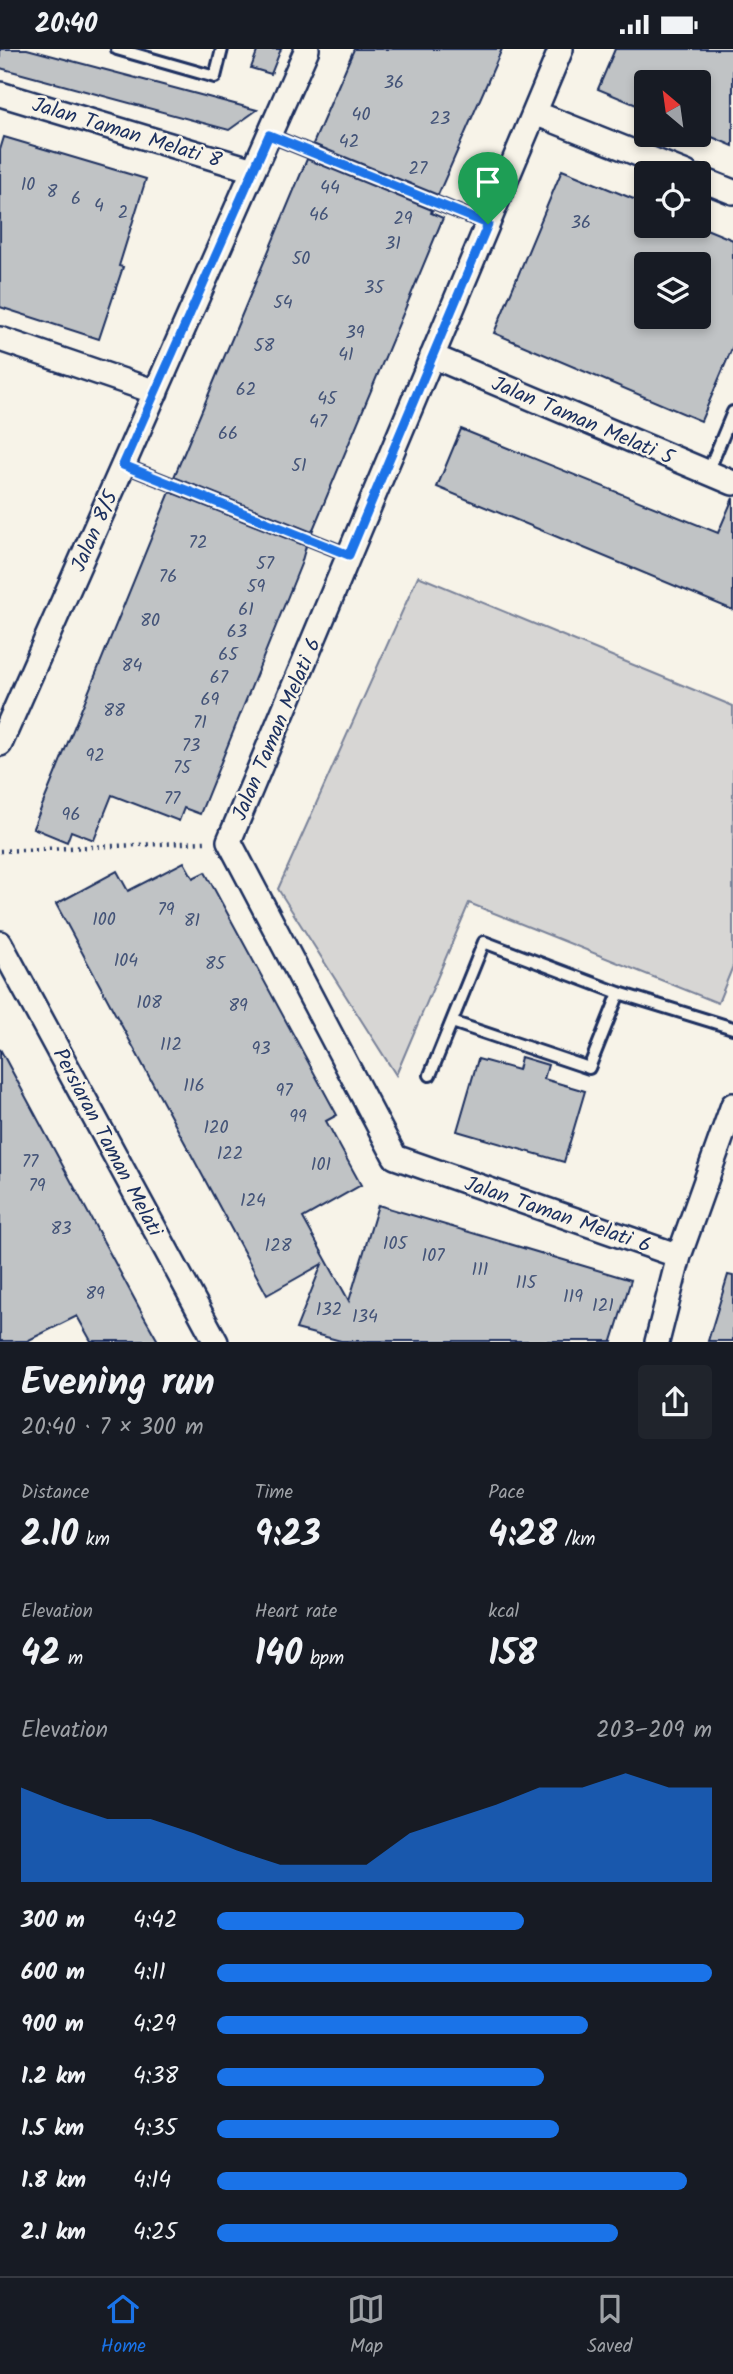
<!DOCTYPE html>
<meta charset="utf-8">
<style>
body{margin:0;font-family:Kalam,sans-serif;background:#20242c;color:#f1f3f6;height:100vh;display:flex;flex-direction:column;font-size:26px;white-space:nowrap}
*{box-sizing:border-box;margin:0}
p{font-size:23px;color:#9ea1a6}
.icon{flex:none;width:38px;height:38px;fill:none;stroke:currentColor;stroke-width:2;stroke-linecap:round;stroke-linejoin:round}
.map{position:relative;height:1293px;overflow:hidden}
.side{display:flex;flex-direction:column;background:#171b24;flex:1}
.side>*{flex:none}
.needle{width:46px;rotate:331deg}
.buttons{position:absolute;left:634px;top:21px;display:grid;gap:14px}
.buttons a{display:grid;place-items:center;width:77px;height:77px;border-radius:7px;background:#171b24;box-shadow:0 4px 10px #0003;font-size:35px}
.pin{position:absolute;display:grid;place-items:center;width:60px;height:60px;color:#fff;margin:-72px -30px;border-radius:50% 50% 50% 0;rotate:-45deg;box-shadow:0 0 7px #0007}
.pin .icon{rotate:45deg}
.round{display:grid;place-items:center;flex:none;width:74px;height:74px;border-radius:7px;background:#20242c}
.head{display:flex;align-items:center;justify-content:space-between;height:119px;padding:0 21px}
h1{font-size:38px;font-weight:700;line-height:52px}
.metrics{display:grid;grid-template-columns:repeat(3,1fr);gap:10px;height:119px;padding:7px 21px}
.metrics div{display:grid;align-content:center}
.metrics b{font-size:35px;font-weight:700}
.metrics small{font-size:19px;font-weight:400}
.metrics p{font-size:19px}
.chart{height:196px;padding:14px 21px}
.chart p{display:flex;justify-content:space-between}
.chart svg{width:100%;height:126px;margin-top:7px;fill:#1a73e8;opacity:.7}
ul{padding:0 21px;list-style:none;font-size:23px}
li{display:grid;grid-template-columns:112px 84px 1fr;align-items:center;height:52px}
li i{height:18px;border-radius:9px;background:#1a73e8}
.status{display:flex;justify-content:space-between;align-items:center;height:49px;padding:0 35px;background:#171b24;direction:ltr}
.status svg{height:19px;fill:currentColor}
.tab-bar{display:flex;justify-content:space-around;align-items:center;height:98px;border-top:2px solid #363941;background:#171b24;font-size:19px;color:#9ea1a6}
.tab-bar a{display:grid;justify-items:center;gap:4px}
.tab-bar .current{color:#1a73e8}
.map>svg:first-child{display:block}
.green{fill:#d7d6d4;stroke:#798299;stroke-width:2}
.building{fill:#c0c3c5;stroke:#1b2f5e;stroke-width:2;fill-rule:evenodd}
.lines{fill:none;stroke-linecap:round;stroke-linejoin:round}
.service-casing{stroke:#1b2f5e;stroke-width:16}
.minor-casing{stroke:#1b2f5e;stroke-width:28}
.path{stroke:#1b2f5e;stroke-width:4.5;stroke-dasharray:2 5;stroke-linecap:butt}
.service{stroke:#f7f3e8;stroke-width:10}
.minor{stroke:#f7f3e8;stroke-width:23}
.route-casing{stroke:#fff;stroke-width:14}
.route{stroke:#1a73e8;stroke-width:9}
.labels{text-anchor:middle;stroke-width:5;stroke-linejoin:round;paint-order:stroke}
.number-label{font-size:18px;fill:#445478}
.street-label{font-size:21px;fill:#1b2f5e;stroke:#f7f3e8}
</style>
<div class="status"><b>20:40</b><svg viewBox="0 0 49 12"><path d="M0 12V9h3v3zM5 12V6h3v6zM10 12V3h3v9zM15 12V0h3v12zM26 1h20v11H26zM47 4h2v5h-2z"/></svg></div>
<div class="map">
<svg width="733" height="1293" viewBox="0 0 733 1293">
<rect width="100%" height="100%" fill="#f7f3e8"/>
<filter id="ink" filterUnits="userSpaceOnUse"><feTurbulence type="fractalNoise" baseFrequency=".0143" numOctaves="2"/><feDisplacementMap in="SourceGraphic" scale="14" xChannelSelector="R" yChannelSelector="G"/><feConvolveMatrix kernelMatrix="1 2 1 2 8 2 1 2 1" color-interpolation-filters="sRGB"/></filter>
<g filter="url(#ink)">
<!-- green -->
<path class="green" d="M418,527L733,657V917L718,954L469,854L396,1026L278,840Z"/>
<!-- building -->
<path class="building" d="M0,0H27L257,61L229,81L0,19Z
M258,0H281L271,25L251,19Z
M354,0H502L438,146L313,95Z
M615,0H733V97L698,82V33H646V60L598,40Z
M4,88L146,130L119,217L123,218L99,290L0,258V101Z
M307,110L432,161L431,164L443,169L312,483L174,428Z
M562,121L646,155V177H699L733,191V297L701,372L494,284ZM646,215H698V268H637L646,247Z
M461,380L718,484L733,449V561L437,438Z
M170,443L306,497L301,515L200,765L184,759L179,772L112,746L94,791L71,782L67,793L33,779Z
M184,813L193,829L205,823L337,1066L326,1072L361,1136L303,1169L349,1252L378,1156L631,1231L612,1292H341L296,1280L322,1215L267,1246L56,855L117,822L128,842Z
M0,1000L142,1264L158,1292H91L77,1267L27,1292H0Z
M521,1008L548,1016L544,1030L585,1042L564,1113L457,1082L478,1010L518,1021Z
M728,1226L733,1227V1292H708Z"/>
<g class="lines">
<defs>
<path id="service" d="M117,0L215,28L222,0
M269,86L488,175
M123,416L349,506
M708,423L733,363
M452,973L589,1019L619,944
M430,1026L484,893L619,944L733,979"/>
<path id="minor" d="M561,0L229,792L395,1108L679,1207
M0,45L253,121
M535,64L686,124
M698,129L733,143
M0,290L156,343
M432,307L733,434
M0,695L307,0
M0,894L216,1293
M657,1293L679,1207L733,1056"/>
</defs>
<!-- service casing -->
<use href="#service" class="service-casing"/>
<!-- minor casing -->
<use href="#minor" class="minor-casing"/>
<!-- path -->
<path class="path" d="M0,802L205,793"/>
<!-- service -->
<use href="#service" class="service"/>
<!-- minor -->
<use href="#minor" class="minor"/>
</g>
</g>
<g class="lines" filter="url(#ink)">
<defs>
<path id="route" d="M269,86L488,175L349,506L123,416Z"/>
</defs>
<!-- route casing -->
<use href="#route" class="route-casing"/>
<!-- route -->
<use href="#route" class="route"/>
</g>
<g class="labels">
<!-- number labels -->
<g class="number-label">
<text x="394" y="39">36</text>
<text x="361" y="71">40</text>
<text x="440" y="75">23</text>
<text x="349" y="98">42</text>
<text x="418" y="125">27</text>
<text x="28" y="141">10</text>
<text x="330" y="144">44</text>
<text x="52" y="148">8</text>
<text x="76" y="155">6</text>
<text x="99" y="162">4</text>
<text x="123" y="169">2</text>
<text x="319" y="171">46</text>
<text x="403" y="175">29</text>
<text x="581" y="179">36</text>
<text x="393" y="200">31</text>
<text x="301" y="215">50</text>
<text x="374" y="244">35</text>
<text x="283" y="259">54</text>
<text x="355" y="289">39</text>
<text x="264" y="302">58</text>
<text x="346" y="311">41</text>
<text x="246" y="346">62</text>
<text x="327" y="355">45</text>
<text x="318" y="378">47</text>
<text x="228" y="390">66</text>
<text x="299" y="422">51</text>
<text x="198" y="499">72</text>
<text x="265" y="520">57</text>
<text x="168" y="533">76</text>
<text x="256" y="543">59</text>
<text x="246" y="566">61</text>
<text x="150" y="577">80</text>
<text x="237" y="588">63</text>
<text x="228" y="611">65</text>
<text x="132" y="622">84</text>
<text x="219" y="634">67</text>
<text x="210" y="656">69</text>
<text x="114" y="667">88</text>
<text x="200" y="679">71</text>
<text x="191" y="702">73</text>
<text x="95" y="712">92</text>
<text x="182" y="724">75</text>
<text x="172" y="755">77</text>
<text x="71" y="771">96</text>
<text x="166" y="866">79</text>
<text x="104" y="876">100</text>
<text x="192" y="877">81</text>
<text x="126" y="917">104</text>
<text x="215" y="920">85</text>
<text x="149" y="959">108</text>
<text x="238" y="962">89</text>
<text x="171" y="1001">112</text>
<text x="261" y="1005">93</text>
<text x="194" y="1042">116</text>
<text x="284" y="1047">97</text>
<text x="298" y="1073">99</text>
<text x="216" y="1084">120</text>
<text x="230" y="1110">122</text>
<text x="30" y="1118">77</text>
<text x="321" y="1121">101</text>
<text x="37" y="1142">79</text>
<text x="253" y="1157">124</text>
<text x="61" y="1185">83</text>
<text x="395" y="1200">105</text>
<text x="278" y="1202">128</text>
<text x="433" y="1212">107</text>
<text x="480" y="1226">111</text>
<text x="526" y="1239">115</text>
<text x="95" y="1250">89</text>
<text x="573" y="1253">119</text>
<text x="603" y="1262">121</text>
<text x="329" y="1266">132</text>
<text x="365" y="1273">134</text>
</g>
<!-- street labels -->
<g class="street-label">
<text transform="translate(127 83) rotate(17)" y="7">Jalan Taman Melati 8</text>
<text transform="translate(583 371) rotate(23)" y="7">Jalan Taman Melati 5</text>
<text transform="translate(94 482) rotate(-66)" y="7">Jalan 8/5</text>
<text transform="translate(276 680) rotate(-67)" y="7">Jalan Taman Melati 6</text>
<text transform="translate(108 1093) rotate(62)" y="7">Persiaran Taman Melati</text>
<text transform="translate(558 1165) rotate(19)" y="7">Jalan Taman Melati 6</text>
</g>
</g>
</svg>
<div class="buttons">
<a><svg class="needle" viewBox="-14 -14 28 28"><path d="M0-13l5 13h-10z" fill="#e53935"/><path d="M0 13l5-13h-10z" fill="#9ea1a6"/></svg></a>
<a><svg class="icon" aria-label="locate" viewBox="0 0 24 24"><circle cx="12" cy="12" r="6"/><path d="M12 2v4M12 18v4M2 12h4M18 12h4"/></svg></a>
<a><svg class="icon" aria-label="layers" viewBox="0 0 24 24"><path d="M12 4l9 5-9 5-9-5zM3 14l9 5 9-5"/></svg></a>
</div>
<div class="pin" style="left:488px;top:175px;background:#1e9e55"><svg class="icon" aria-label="arrive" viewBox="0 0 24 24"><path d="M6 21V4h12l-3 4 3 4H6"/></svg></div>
</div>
<section class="side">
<div class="head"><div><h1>Evening run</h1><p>20:40 · 7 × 300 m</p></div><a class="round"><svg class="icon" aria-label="share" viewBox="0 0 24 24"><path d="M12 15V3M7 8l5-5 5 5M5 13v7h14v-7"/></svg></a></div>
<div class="metrics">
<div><p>Distance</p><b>2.10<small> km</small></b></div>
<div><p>Time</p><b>9:23</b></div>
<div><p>Pace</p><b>4:28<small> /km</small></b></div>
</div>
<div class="metrics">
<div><p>Elevation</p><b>42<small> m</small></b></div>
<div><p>Heart rate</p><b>140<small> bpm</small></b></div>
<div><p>kcal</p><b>158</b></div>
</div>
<div class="chart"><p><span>Elevation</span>203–209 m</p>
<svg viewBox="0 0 160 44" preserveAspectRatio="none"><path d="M0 44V11L10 17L20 22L30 22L40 27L50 33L60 38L70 38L80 38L90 27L100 22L110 17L120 11L130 11L140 6L150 11L160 11V44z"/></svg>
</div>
<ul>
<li><b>300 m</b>4:42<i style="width:62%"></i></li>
<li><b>600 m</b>4:11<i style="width:100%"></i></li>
<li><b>900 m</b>4:29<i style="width:75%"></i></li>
<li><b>1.2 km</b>4:38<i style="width:66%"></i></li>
<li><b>1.5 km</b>4:35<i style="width:69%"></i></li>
<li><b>1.8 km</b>4:14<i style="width:95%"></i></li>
<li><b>2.1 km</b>4:25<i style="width:81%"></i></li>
</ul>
</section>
<nav class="tab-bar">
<a class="current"><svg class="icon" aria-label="home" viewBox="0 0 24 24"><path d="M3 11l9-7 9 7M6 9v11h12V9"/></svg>Home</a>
<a><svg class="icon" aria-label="map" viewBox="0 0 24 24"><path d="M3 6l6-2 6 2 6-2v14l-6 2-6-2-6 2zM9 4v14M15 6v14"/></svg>Map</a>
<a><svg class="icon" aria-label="saved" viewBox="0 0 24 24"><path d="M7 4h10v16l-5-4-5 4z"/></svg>Saved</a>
</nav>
